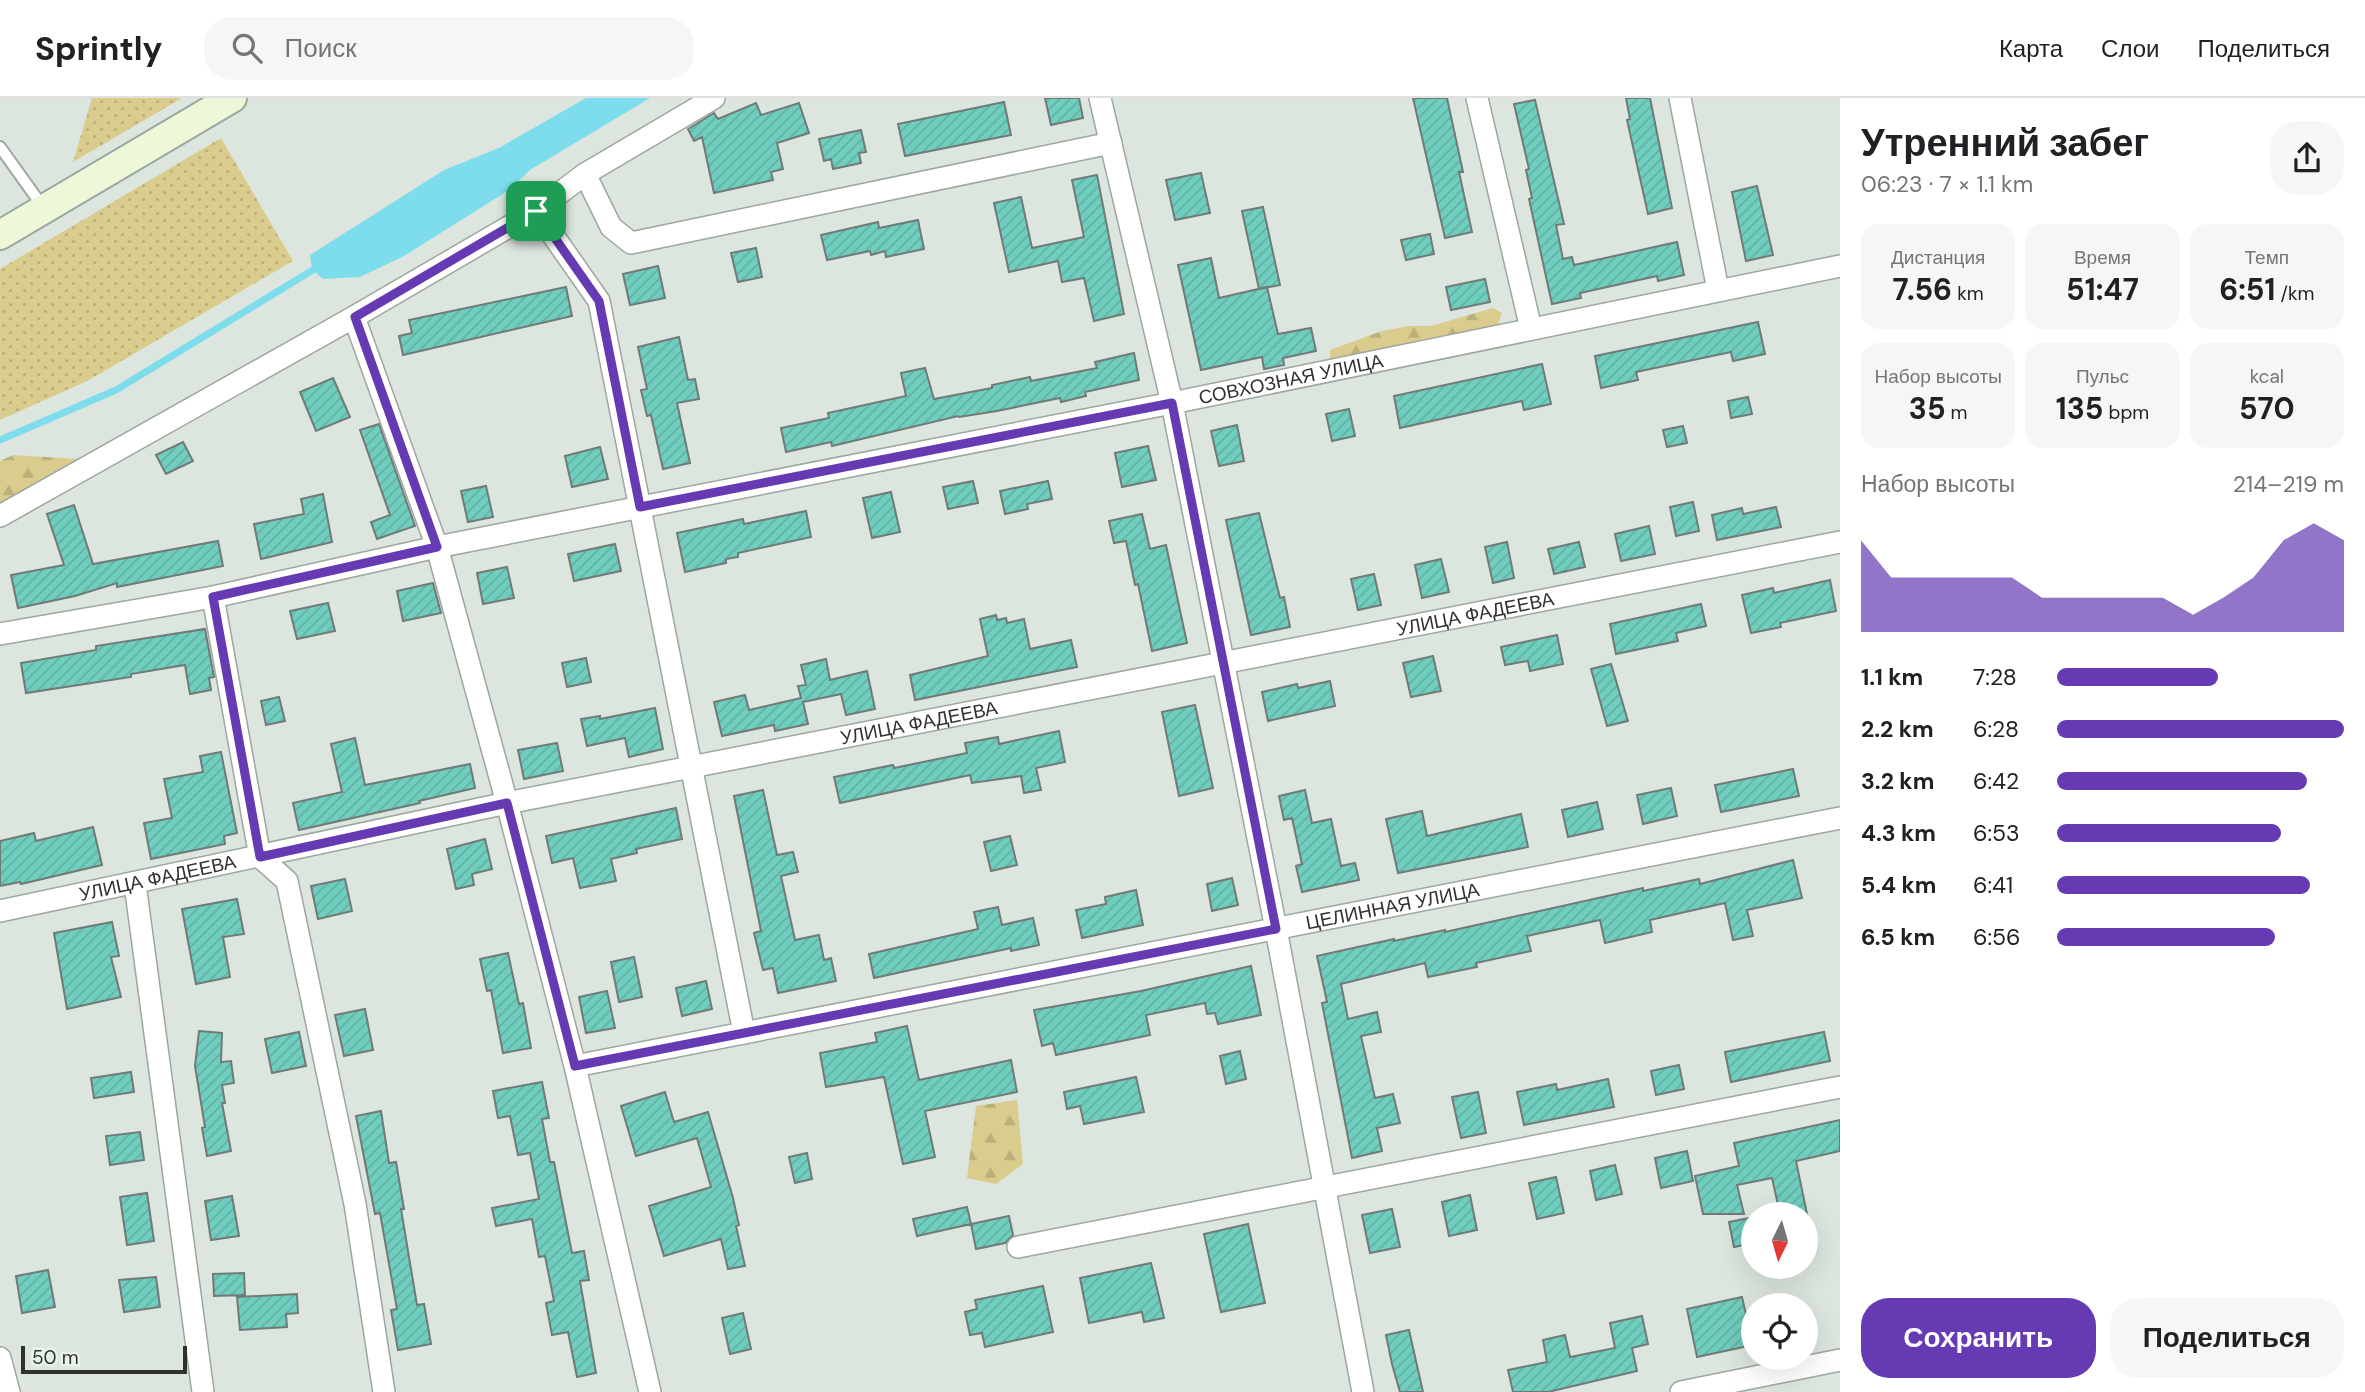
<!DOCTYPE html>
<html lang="ru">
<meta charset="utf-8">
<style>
body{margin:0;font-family:"DM Sans",sans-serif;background:#f6f6f6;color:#202124;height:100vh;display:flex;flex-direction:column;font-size:26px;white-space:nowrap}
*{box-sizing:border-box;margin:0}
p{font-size:23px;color:#757577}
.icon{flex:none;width:38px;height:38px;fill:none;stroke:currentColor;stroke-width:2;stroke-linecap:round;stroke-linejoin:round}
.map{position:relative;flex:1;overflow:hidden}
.details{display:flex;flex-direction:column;background:#fff;width:525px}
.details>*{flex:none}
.needle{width:46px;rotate:185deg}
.fabs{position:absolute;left:1741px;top:1104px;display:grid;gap:14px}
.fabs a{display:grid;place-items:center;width:77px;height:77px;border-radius:50%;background:#fff;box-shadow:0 7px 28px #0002;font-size:35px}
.scale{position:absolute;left:21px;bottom:18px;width:166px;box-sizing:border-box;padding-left:7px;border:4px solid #2f3330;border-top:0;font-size:19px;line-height:24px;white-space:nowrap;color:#2f3330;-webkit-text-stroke:5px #e9f3ec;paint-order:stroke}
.pin{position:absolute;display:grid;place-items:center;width:60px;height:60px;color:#fff;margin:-30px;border-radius:14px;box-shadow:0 4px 10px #0006}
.round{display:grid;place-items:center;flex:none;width:74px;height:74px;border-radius:28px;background:#f6f6f6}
.head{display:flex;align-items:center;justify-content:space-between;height:119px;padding:0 21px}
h1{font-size:38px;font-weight:700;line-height:52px}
.metrics{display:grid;grid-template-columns:repeat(3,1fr);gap:10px;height:119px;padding:7px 21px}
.metrics div{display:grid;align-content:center;border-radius:18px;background:#f6f6f6;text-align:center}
.metrics b{font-size:30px;font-weight:700}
.metrics small{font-size:19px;font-weight:400}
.metrics p{font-size:19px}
.chart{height:196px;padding:14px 21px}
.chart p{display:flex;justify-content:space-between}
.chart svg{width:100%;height:126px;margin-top:7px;fill:#653ab2;opacity:.7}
.primary-button{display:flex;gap:14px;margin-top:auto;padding:14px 21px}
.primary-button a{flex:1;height:80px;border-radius:28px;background:#653ab2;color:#fff;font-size:28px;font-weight:700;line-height:80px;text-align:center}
.primary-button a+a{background:#f6f6f6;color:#202124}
ul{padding:0 21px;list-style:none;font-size:23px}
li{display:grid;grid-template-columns:112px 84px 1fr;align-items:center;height:52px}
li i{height:18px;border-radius:9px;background:#653ab2}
header{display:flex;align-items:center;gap:42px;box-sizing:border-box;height:98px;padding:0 35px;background:#fff;border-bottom:2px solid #e0e0e0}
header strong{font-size:33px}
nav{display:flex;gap:38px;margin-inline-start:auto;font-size:24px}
.search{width:490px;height:63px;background:#f6f6f6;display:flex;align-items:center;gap:18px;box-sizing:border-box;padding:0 24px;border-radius:28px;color:#757577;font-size:26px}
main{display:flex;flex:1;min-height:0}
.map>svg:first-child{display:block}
.grass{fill:url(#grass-dots)}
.forest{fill:url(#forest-firs)}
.water{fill:#7edded}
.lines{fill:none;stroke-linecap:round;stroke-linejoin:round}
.stream{stroke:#7edded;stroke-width:7}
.building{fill:url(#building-hatch);stroke:#707b78;stroke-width:2}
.service-casing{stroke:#9da69f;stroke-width:14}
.minor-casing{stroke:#9da69f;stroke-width:24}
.secondary-casing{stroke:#9da69f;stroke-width:32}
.service{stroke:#fff;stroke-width:10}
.minor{stroke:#fff;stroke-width:21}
.secondary{stroke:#ecf8d7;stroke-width:28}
.route-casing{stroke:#fff;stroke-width:14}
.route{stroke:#653ab2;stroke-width:9}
.labels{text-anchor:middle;stroke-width:6;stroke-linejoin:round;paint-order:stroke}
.street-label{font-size:19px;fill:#2f3330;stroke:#e9f3ec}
</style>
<header>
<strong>Sprintly</strong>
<div class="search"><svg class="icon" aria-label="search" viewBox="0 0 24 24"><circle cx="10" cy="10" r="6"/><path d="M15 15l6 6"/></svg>Поиск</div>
<nav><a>Карта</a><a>Слои</a><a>Поделиться</a></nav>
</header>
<main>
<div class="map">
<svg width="1840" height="1294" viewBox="0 0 1840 1294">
<defs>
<pattern id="grass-dots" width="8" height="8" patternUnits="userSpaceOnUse" patternTransform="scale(1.75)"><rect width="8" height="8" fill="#dacc8d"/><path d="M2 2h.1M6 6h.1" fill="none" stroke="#bbb07a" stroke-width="1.8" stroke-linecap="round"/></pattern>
<pattern id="forest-firs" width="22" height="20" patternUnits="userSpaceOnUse" patternTransform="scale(1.75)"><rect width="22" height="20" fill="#dacc8d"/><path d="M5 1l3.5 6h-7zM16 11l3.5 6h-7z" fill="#bbb07a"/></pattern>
<pattern id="building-hatch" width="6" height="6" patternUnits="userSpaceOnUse" patternTransform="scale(1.75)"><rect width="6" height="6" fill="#70cebf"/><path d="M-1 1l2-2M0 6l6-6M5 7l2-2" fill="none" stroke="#61b1a4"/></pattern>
</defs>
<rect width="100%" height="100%" fill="#dce6de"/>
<!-- grass -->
<path class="grass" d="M92,0H182L73,64Z
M221,40L293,163L89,282L0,322V171Z"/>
<!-- forest -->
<path class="forest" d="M1493,210L1502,215L1497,230L1330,265V252L1382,233L1409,228H1431Z
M13,357L79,361L0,409V363Z
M1017,1002L1023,1066L996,1086L967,1080L976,1008Z"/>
<!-- water -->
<path class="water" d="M586,0H650L530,72L509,92L404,158L360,179L323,181L312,171L310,157L444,72L499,50Z"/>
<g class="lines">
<!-- stream -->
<path class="stream" d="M0,342L116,292L321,167"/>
</g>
<!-- building -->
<path class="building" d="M1045,0H1079L1083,20L1051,27Z
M1413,0H1447L1463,74H1459L1472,134L1445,140Z
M1626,0H1650L1672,110L1648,116L1627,22L1630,21Z
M1535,2L1564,126L1556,127L1563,161L1572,159L1574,167L1677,144L1684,177L1658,183L1657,178L1580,195L1581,200L1552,206L1529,101L1532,100L1526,72L1529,71L1514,6Z
M1004,4L1011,37L905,58L898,26Z
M756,5L761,17L799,5L809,35L777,45L783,71L771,74L773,82L714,95L702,39L694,43L688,31L714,15L718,21Z
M861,32L866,54L859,55L861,65L833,71L831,61L824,63L819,41Z
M1201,75L1210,115L1175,122L1166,82Z
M1097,77L1124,216L1094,223L1084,180L1062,184L1058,163L1009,174L994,105L1021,99L1032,150L1084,139L1072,82Z
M1757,88L1773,157L1746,163L1732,94Z
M1263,109L1280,187L1259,191L1242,113Z
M918,122L924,151L886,159L885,153L871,157L870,153L827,162L821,137L878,124L879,130Z
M1430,136L1434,156L1406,162L1401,142Z
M756,150L762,179L738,184L731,155Z
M1211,160L1219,200L1267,189L1278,236L1311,230L1316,253L1283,260L1284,267L1264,271L1262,259L1201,272L1178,167Z
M658,168L665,200L630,207L623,176Z
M1485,181L1490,204L1451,212L1446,189Z
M566,189L572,218L403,257L399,238L412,235L409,222Z
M1758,224L1765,256L1733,263L1731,254L1636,274L1638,282L1601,290L1595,258Z
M679,239L688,282L695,281L699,301L677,305L690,365L663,371L651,317L647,318L641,292L647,291L638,249Z
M1134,255L1139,282L1085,294L1086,298L1061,304L1060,300L997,313L959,319L958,318L832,348L831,344L786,354L781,330L829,320L828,315L906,298L901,275L925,270L934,301L992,290V287L1030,279L1031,283L1097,270L1095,264Z
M1542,266L1551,306L1524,312L1522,303L1400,330L1394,298Z
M333,280L350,319L316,333L300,294Z
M1748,299L1752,316L1731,320L1728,303Z
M1349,311L1355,338L1332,343L1326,316Z
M379,326L415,428L377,441L371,424L390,417L360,332Z
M1237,327L1244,363L1219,368L1211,333Z
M1683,328L1687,345L1667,349L1663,332Z
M183,344L193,363L166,376L156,357Z
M1148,348L1156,382L1122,389L1115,355Z
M600,349L608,381L572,389L565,358Z
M973,383L978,405L948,411L943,389Z
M1048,383L1052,401L1027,406L1028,411L1005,416L1000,393Z
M486,388L493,419L468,424L461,393Z
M891,394L900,434L872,440L863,400Z
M323,396L332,444L261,461L254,426L304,416L301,401Z
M1693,404L1699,433L1676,438L1670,409Z
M74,407L93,466L218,443L223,468L117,489V485L75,498L18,510L11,477L64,467L47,416Z
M1776,409L1781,429L1717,442L1712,417L1742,410L1743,416Z
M806,413L811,439L738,455V459L726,461V465L685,474L677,435L743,421L744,426Z
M1259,415L1280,500L1284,499L1290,529L1251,537L1226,422Z
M1142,416L1150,451L1166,447L1187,545L1152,553L1138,486L1135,487L1126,443L1114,445L1109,423Z
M1649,428L1655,456L1621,463L1615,436Z
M1507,444L1514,480L1493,485L1485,449Z
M1579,444L1585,469L1554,476L1548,451Z
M615,446L621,473L574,483L568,456Z
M1441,461L1449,494L1422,500L1415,467Z
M507,469L514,500L483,506L477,475Z
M1374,476L1381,507L1358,512L1351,481Z
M1830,482L1836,513L1780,525L1781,529L1751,535L1742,497L1773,490L1774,495Z
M433,485L441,515L403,523L397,493Z
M328,505L335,533L297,541L290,513Z
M1701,506L1706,528L1676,535L1678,543L1616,556L1610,526Z
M996,517L997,522L1006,520L1007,525L1024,521L1030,551L1071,542L1077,569L915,602L910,577L988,558L980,521Z
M205,531L214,579L209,580L211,592L190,596L185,567L131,576V579L26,595L21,565L96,552V548Z
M1557,537L1563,566L1530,573L1528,563L1505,567L1501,549Z
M1433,558L1441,593L1411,599L1403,565Z
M586,560L591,584L567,589L562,565Z
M826,561L830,582L867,573L875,611L846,617L841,596L803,604L808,626L775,633L774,627L722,638L714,604L745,597L749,612L801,600L798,588L806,587L801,567Z
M1611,566L1628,623L1607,628L1591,571Z
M1330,583L1335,608L1268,623L1262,594L1297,586L1298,590Z
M279,599L285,623L266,627L261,603Z
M1195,607L1213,690L1179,698L1162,614Z
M655,610L663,651L629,659L625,640L587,648L581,621L600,618V621Z
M1059,633L1065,664L1036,670L1041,692L1024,695L1021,678L972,685L970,677L840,705L834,679L893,667L894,670L967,655L965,645L998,639L999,646Z
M355,640L365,687L470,666L475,690L419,703L420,705L299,732L293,705L342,694L331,646Z
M557,645L563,673L524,681L518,652Z
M221,654L237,735L224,738L225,746L151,761L144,725L172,720L164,681L203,674L200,658Z
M1793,671L1799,698L1721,714L1715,687Z
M1671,690L1677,718L1643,726L1637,697Z
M763,692L777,757L793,754L798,774L781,778L795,842L819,837L824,862L831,860L836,883L778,895L773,870L763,872L754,835L761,833L734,698Z
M1305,692L1312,725L1331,721L1341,768L1355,765L1359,782L1302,794L1296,768L1302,766L1292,720L1284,722L1279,698Z
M1597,704L1603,731L1568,739L1562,712Z
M676,710L682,741L636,751L637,755L611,761L616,783L580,790L573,760L552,765L546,738Z
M1422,713L1427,738L1521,716L1528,749L1398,775L1386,721Z
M93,729L102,767L21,786L20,784L0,788V743L34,735L36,743Z
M1010,738L1017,767L991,773L984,744Z
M485,741L492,771L472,776L474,787L456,791L447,751Z
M1793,762L1802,800L1747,812L1753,838L1733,842L1725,805L1650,822L1652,834L1605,845L1600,822L1527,838L1531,853L1476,865L1477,869L1428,879L1425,865L1341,886L1348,921L1377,914L1381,934L1361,938L1375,1000L1393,996L1400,1025L1377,1030L1382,1053L1352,1060L1322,905L1327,904L1317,858L1394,841V843L1445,832V834L1643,790V793L1699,781L1700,786Z
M1232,780L1238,807L1212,813L1207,786Z
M345,781L352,813L318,821L311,788Z
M1136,792L1143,827L1082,840L1076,812L1106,806L1105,799Z
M237,801L244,836L223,839L230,879L196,886L182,811Z
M998,809L1002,827L1033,820L1039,847L1011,853V850L874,880L869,856L978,831L974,814Z
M112,824L119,858L111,859L121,899L67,911L54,835Z
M508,855L519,906L523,905L531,950L503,955L491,892L487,893L480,861Z
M634,859L642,899L619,904L611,864Z
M1251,868L1261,917L1218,926L1215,915L1207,916L1205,905L1146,917L1150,937L1056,957L1053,945L1042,948L1034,912L1141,893Z
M706,883L712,911L682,918L676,890Z
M607,893L615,930L586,935L579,899Z
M365,911L373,952L344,958L335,917Z
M907,928L919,982L1011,962L1017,994L925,1013L935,1059L903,1066L884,979L826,989L820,955L877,944L875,935Z
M199,933L222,935L221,964L231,963L234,985L222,987L225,1005H222L231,1053L207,1058L202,1030L205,1029L195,968Z
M299,934L306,968L272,975L265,941Z
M1824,934L1830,963L1731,984L1725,954Z
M1240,953L1246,981L1226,986L1220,958Z
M1679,967L1684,991L1656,997L1651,973Z
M131,974L134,994L94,1000L91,980Z
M1136,979L1144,1014L1084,1026L1080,1008L1067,1011L1064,994Z
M1608,981L1614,1009L1524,1027L1517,994L1556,986L1557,992Z
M542,984L549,1020L542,1021L550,1064H554L572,1155L584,1153L589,1182L580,1183L596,1275L577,1279L568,1234L552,1237L546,1205L554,1203L545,1158L539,1159L532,1121L496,1128L492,1110L539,1101L530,1055L518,1057L510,1018L498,1020L493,993Z
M665,994L674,1024L708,1014L733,1100L739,1127L736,1128L745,1168L728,1171L721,1141L664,1158L649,1108L711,1089L697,1040L636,1058L621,1008Z
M1478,994L1486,1035L1461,1040L1452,999Z
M381,1013L389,1065L396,1064L404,1111H401L417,1207L424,1206L431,1246L398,1252L391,1212L397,1211L380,1115L375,1116L356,1018Z
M1840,1022V1053L1796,1063L1807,1116H1780L1772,1080L1737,1087L1744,1116H1703L1695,1078L1739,1068L1734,1045Z
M140,1034L144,1062L110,1067L106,1038Z
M1687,1053L1693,1083L1661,1090L1655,1060Z
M807,1055L812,1081L795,1085L789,1059Z
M1615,1067L1622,1096L1596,1102L1590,1073Z
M1556,1079L1564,1115L1537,1121L1529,1085Z
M147,1095L154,1143L127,1147L120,1099Z
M1470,1097L1477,1132L1449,1138L1442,1104Z
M232,1098L239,1138L211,1142L205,1103Z
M967,1109L971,1126L917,1138L913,1121Z
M1392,1111L1400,1149L1370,1155L1362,1117Z
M1009,1118L1013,1137L1005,1145L976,1151L971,1126Z
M1754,1119V1145L1734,1149L1729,1124Z
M1248,1126L1265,1205L1221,1214L1204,1136Z
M1151,1165L1164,1220L1144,1224L1142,1214L1089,1225L1080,1180Z
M48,1172L55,1209L22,1215L16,1178Z
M244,1175L245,1197L214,1198L213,1176Z
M156,1179L160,1209L124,1214L119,1182Z
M1043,1188L1053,1234L985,1249L982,1235L970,1237L965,1214L977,1211L975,1202Z
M297,1196L298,1215L286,1216L287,1229L240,1232L237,1199Z
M1742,1199L1753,1247L1697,1259L1687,1211Z
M743,1215L751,1251L730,1256L722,1220Z
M1642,1218L1648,1246L1632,1250L1637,1273L1548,1294H1513L1508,1272L1547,1264L1543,1242L1565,1237L1570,1259L1615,1250L1610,1225Z
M1409,1232L1423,1294H1400L1392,1266L1386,1237Z"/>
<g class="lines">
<defs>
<path id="service" d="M0,49L43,109"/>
<g id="minor">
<path d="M1100,0L1172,305L1276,831L1363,1294"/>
<path d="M1477,0L1531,231"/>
<path d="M1680,0L1718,192"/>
<path d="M585,76L611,129L631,145L1111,45"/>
<path d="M536,113L599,203L744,935"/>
<path d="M354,219L437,449L507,705L575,968L650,1294"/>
<path d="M0,418L354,219L536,113L585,76L714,0"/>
<path d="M213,499L260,759L287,783L355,1106L384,1294"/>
<path id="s1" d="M0,536L213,499L437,449L1172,305L1840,168"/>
<path d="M135,786L203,1294"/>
<path id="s2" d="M0,813L507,705L1840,444"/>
<path id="s3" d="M575,968L1840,720"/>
<path d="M1018,1149L1840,989"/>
<path d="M0,1260L9,1294"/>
<path d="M1681,1294L1840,1262"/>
</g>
<path id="secondary" d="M0,137L232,0"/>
</defs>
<!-- service casing -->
<use href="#service" class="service-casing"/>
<!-- minor casing -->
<use href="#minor" class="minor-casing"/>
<!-- secondary casing -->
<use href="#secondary" class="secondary-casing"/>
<!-- service -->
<use href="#service" class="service"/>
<!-- minor -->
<use href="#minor" class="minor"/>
<!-- secondary -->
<use href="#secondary" class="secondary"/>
</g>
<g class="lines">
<defs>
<path id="route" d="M536,113L599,203L640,409L1172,305L1276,831L575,968L507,705L260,759L213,499L437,449L355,219Z"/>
</defs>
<!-- route casing -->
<use href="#route" class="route-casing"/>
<!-- route -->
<use href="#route" class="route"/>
</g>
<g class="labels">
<!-- street labels -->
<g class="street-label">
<text dy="7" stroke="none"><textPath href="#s1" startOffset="1316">СОВХОЗНАЯ УЛИЦА</textPath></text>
<text dy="7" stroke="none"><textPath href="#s2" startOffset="1505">УЛИЦА ФАДЕЕВА</textPath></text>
<text dy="7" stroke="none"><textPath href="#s2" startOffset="938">УЛИЦА ФАДЕЕВА</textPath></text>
<text dy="7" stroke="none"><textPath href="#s2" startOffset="161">УЛИЦА ФАДЕЕВА</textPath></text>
<text dy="7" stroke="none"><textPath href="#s3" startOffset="833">ЦЕЛИННАЯ УЛИЦА</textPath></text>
</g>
</g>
</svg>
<div class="fabs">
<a><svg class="needle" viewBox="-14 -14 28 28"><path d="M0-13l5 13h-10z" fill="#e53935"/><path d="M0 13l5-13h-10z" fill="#757577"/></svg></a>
<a><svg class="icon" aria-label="locate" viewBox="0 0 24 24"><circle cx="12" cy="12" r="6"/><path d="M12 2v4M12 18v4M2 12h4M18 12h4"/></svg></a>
</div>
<div class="scale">50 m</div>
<div class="pin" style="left:536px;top:113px;background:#1e9e55"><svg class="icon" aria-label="arrive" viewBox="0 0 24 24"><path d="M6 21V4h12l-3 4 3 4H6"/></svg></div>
</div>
<section class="details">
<div class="head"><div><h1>Утренний забег</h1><p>06:23 · 7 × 1.1 km</p></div><a class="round"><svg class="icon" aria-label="share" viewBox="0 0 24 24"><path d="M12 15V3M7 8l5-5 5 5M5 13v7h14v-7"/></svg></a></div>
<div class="metrics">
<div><p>Дистанция</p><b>7.56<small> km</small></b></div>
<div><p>Время</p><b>51:47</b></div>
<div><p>Темп</p><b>6:51<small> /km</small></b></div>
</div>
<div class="metrics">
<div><p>Набор высоты</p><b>35<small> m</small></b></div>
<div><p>Пульс</p><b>135<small> bpm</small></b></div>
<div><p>kcal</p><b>570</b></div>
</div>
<div class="chart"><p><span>Набор высоты</span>214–219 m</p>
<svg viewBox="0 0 160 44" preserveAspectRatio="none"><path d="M0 44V12L10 25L20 25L30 25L40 25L50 25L60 32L70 32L80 32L90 32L100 32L110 38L120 32L130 25L140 12L150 6L160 12V44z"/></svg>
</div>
<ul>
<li><b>1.1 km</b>7:28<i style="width:56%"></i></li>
<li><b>2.2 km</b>6:28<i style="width:100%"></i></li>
<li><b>3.2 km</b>6:42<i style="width:87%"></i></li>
<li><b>4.3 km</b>6:53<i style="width:78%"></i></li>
<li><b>5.4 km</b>6:41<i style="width:88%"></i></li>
<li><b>6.5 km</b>6:56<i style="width:76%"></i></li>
</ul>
<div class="primary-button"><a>Сохранить</a><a>Поделиться</a></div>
</section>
</main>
